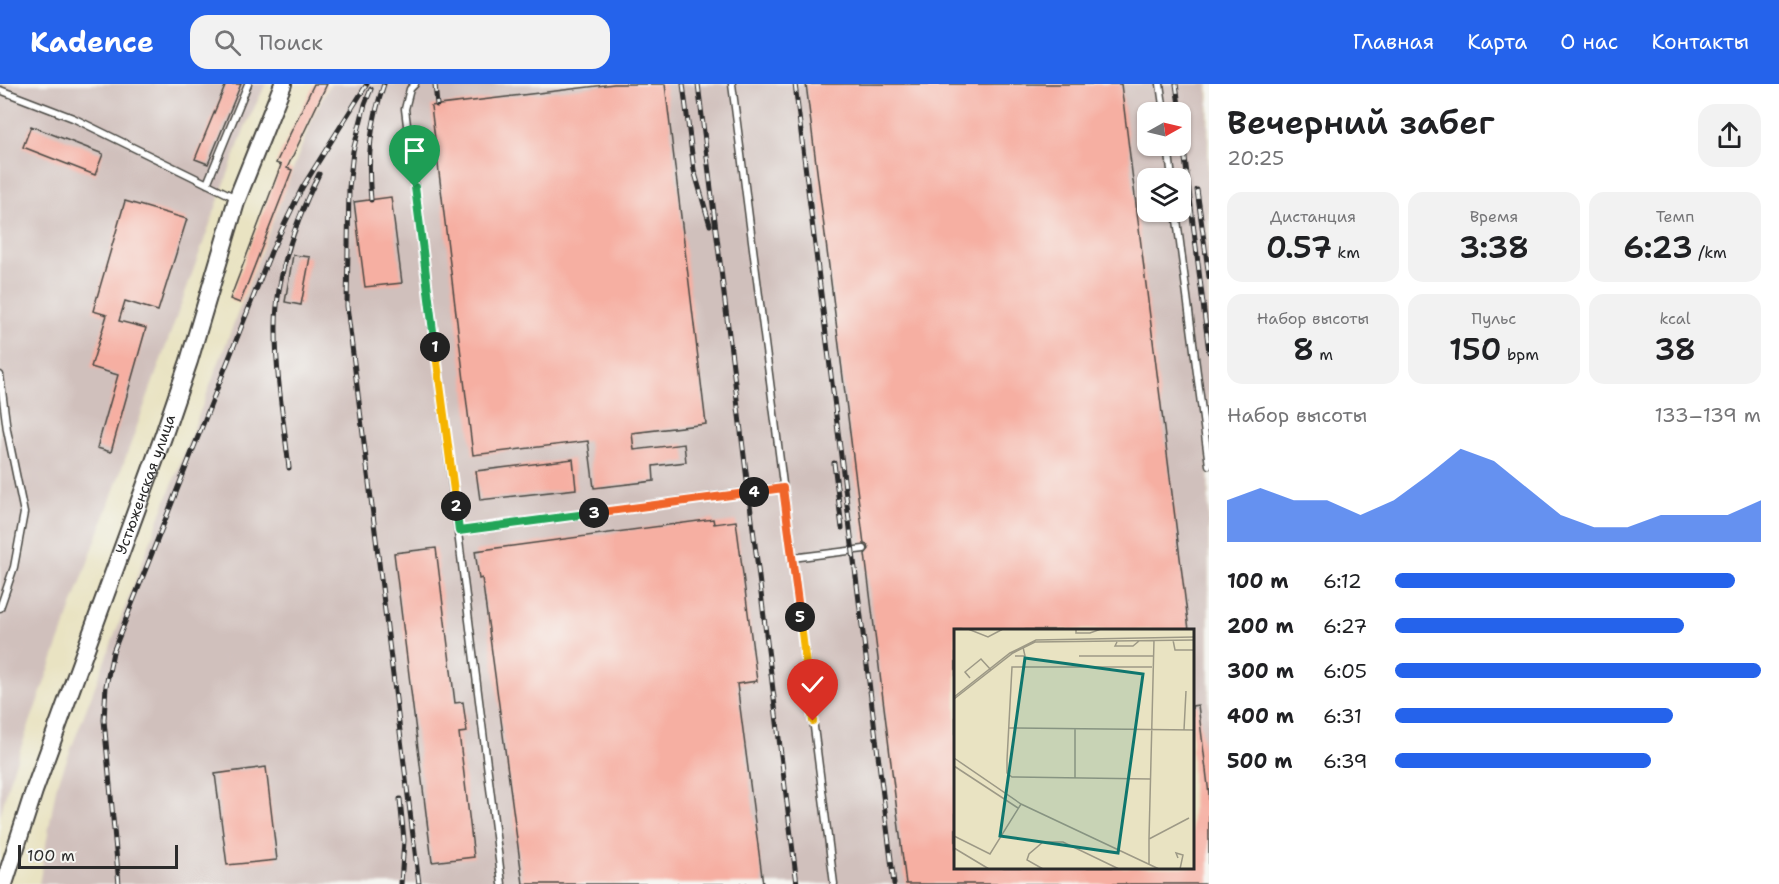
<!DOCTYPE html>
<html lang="ru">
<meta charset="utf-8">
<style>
body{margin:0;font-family:"Shantell Sans",sans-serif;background:#f2f2f2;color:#202124;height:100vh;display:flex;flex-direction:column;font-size:22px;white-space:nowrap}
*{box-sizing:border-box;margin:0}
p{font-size:20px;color:#757577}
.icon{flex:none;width:33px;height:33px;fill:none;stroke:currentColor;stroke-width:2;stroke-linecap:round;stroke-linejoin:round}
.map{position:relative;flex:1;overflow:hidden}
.side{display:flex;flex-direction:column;background:#fff;width:570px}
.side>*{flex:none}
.needle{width:39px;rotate:82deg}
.controls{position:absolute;left:1137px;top:18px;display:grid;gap:12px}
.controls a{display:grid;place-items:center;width:54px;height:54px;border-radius:12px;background:#fff;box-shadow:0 2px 4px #0004;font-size:30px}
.scale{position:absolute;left:18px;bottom:15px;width:160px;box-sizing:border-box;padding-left:6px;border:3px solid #2b2b2b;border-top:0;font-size:16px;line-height:21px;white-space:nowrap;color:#2b2b2b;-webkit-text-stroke:4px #f6f6f2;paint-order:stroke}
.pin{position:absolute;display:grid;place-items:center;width:51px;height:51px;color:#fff;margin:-62px -26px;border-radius:50% 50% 50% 0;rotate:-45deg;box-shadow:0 0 6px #0007}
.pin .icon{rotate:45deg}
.km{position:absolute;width:30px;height:30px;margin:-15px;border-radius:50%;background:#222;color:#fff;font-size:16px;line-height:30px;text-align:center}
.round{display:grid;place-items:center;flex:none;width:63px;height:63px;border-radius:18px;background:#f2f2f2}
.overview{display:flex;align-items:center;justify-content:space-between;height:102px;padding:0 18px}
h1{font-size:33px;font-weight:600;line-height:45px}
.stats{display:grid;grid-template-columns:repeat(3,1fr);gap:9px;height:102px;padding:6px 18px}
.stats div{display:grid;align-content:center;border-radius:15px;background:#f2f2f2;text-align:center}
.stats b{font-size:30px;font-weight:600}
.stats small{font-size:16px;font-weight:400}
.stats p{font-size:16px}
.chart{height:168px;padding:12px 18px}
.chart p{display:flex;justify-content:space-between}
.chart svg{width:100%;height:108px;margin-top:6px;fill:#2563eb;opacity:.7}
ul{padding:0 18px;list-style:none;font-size:20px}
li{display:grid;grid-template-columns:96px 72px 1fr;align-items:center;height:45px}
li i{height:15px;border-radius:8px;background:#2563eb}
header{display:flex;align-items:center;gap:36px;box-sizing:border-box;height:84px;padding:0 30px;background:#2563eb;color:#fff}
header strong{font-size:28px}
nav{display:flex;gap:33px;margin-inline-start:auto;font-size:21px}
.search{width:420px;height:54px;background:#f2f2f2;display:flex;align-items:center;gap:15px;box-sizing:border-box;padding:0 21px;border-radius:18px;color:#757577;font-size:22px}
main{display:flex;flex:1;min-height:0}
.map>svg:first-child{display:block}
.industrial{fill:#d0c0bc;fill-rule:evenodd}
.building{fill:#f6afa2}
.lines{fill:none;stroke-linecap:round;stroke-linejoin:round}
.lane-casing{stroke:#484742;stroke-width:9}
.secondary-casing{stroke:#484742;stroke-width:20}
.lane{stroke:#fff;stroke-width:6}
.secondary{stroke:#fff;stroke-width:16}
.rail-casing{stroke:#2b2b2b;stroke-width:5}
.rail{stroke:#f6f6f2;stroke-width:3;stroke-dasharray:9;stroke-linecap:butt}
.split-1-casing{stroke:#fff;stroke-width:12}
.split-2-casing{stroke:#fff;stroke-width:12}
.split-3-casing{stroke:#fff;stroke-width:12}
.split-4-casing{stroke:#fff;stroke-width:12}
.split-5-casing{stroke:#fff;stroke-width:12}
.split-6-casing{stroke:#fff;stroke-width:12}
.split-1{stroke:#22a559;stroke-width:8}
.split-2{stroke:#f5b400;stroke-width:8}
.split-3{stroke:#22a559;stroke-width:8}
.split-4{stroke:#f0652b;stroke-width:8}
.split-5{stroke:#f0652b;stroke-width:8}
.split-6{stroke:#f5b400;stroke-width:8}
.labels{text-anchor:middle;stroke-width:6;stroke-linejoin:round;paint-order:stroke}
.street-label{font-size:15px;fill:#2b2b2b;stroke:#f6f6f2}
.inset-road{fill:none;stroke:#9d9986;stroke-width:1.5}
.view{fill:#0f766e;fill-opacity:0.15;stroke:#0f766e;stroke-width:3}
.inset-edge{fill:none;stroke:#2b2b2b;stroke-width:3}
</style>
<header>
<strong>Kadence</strong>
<div class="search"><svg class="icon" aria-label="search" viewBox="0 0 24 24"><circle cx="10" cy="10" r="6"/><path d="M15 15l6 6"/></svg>Поиск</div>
<nav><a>Главная</a><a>Карта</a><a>О нас</a><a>Контакты</a></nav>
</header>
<main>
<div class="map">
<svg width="1209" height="800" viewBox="0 0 1209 800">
<rect width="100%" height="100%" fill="#f6f6f2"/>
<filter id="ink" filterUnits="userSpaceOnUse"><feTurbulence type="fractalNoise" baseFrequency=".0167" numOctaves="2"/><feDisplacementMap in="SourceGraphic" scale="12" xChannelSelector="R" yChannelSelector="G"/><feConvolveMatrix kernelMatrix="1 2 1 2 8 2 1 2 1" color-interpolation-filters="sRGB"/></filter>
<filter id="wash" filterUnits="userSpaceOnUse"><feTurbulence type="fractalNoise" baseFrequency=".008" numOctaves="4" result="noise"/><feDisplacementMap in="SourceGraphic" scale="24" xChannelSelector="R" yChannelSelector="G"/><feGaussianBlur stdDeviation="1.35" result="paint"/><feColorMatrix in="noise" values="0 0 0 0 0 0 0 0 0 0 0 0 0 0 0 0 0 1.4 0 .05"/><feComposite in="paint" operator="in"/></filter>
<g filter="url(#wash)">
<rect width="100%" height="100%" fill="#e9e3c2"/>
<!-- industrial -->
<path class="industrial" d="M0,0H266L245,43L9,697L0,733Z
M330,0H1208L1209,800H39L56,704L314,30ZM1148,28H1180V62H1148ZM1148,94H1180V128H1148ZM956,546H1192V784H956Z"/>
<g id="blocks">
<!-- building -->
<path class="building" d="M226,0H241L208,80L195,75Z
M314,0H327L287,84L292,86L240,219L230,215L281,81L276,79Z
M614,0H665L706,340L632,349L634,366L684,360L686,378L653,382L654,397L594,404L588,357L473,371L431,22Z
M806,0H1121L1189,546H956V783H1192V622L1198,621L1209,710V800H906L865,470L869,465L868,461L864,460Z
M31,42L103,70L95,91L23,63Z
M391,113L402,199L365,203L354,118Z
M125,117L187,135L158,227L125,217L119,237L146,244L111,368L97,364L118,291L91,283L107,231L93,227Z
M293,171L310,173L301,221L285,218Z
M573,375L576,405L480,416L476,387Z
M713,435L714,440L736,437L757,597L737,600L763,800H523L482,494L479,495L475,467Z
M436,464L455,619L463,618L467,648L459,649L474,773L432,778L394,469Z
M266,683L277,776L227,781L215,690Z"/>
</g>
</g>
<g filter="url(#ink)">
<use href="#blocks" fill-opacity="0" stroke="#484742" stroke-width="1.5"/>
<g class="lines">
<defs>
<path id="lane" d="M415,0L410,5L405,25L502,800
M732,0L834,800
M1160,0L1164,28
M0,6L73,34L236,114
M1168,62L1172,94
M207,100L248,0
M1176,128L1209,381
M0,291L7,346L24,429L14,483L0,524
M459,447L783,403
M792,474L864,465"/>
<g id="secondary">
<path id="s1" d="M4,800L34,707L163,353L189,277L237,115L283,0"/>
</g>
</defs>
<!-- lane casing -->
<use href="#lane" class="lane-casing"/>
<!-- secondary casing -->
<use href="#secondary" class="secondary-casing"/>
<!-- lane -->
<use href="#lane" class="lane"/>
<!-- secondary -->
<use href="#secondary" class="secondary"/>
<defs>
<path id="rail" d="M435,0L437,21
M683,0L694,86L710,141
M698,0L797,800
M795,0L894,800
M1176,0L1180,28
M371,5L365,20L353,67L349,104L347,222L419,800
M1180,34L1209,268
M1197,106L1209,193
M371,116C367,73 370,41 384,0
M834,379L842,444
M289,384C284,339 276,293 276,247C275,192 295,138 319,90
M400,715L404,756L401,800
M119,800L104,636L106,602L113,568L271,168L302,104L367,0"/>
</defs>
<!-- rail casing -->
<use href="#rail" class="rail-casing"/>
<!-- rail -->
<use href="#rail" class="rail"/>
</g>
</g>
<g class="lines" filter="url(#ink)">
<defs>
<path id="split-1" d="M415,103L435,263"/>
<path id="split-2" d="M435,263L456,422"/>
<path id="split-3" d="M456,422L459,447L594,429"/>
<path id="split-4" d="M594,429L754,408"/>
<path id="split-5" d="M754,408L783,404L800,533"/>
<path id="split-6" d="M800,533L813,637"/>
</defs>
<!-- split-1 casing -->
<use href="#split-1" class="split-1-casing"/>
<!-- split-2 casing -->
<use href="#split-2" class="split-2-casing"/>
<!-- split-3 casing -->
<use href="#split-3" class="split-3-casing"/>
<!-- split-4 casing -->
<use href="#split-4" class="split-4-casing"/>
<!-- split-5 casing -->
<use href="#split-5" class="split-5-casing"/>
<!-- split-6 casing -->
<use href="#split-6" class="split-6-casing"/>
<!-- split-1 -->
<use href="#split-1" class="split-1"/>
<!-- split-2 -->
<use href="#split-2" class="split-2"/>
<!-- split-3 -->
<use href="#split-3" class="split-3"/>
<!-- split-4 -->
<use href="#split-4" class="split-4"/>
<!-- split-5 -->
<use href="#split-5" class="split-5"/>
<!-- split-6 -->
<use href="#split-6" class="split-6"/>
</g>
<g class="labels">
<!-- street labels -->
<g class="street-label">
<text dy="5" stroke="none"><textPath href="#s1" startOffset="424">Устюженская улица</textPath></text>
</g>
</g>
<!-- overview -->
<g transform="translate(954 545)">
<rect width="240" height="240" fill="#e9e3c2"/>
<path class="inset-road" d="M14,0L34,8L49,0M122,0V4H136L147,0M219,11L221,21H240M163,13L161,17H179L185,12M61,27H71L69,18M125,27H199M16,49L11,43L27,30L37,41M0,68L56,24L82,11L240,8M0,70L59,24L81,13L240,11M54,99L240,101M230,101L232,62M0,129L67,175L205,240M0,137L64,179M121,149V100M196,150L58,148L53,144V131L58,38H198M0,207L36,225L67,175M195,210L200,11M0,219L35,240M224,229L222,224L229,226L226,240M195,235V210L235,189M89,240L73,231L75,225L89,213H109L165,240"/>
<path class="view" d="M71,29L189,45L164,224L46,207Z"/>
<rect width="240" height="240" class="inset-edge"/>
</g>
</svg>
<div class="controls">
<a><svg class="needle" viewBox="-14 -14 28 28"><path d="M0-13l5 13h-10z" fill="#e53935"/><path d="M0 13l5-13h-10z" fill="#757577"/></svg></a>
<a><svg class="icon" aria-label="layers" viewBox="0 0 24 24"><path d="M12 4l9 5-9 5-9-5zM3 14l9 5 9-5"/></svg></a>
</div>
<div class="scale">100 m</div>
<div class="pin" style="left:415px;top:103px;background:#1e9e55"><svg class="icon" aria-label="arrive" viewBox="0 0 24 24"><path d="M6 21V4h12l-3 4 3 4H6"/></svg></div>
<div class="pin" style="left:813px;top:637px;background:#d93025"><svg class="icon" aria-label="check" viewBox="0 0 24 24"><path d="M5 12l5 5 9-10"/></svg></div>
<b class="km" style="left:435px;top:263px">1</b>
<b class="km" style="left:456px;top:422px">2</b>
<b class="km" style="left:594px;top:429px">3</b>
<b class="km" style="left:754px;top:408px">4</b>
<b class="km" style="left:800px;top:533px">5</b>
</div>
<section class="side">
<div class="overview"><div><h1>Вечерний забег</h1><p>20:25</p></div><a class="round"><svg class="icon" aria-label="share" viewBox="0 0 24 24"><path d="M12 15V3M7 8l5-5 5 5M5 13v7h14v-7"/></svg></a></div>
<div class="stats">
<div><p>Дистанция</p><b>0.57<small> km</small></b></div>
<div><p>Время</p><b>3:38</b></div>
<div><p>Темп</p><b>6:23<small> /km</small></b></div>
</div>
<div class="stats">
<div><p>Набор высоты</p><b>8<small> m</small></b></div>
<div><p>Пульс</p><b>150<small> bpm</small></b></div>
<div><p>kcal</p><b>38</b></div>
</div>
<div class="chart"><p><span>Набор высоты</span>133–139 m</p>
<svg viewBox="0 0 160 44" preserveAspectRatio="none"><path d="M0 44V27L10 22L20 27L30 27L40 33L50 27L60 17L70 6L80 11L90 22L100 33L110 38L120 38L130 33L140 33L150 33L160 27V44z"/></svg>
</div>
<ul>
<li><b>100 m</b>6:12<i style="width:93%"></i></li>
<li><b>200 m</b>6:27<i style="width:79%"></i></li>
<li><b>300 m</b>6:05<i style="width:100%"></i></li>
<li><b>400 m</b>6:31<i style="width:76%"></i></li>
<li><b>500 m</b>6:39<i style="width:70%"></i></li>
</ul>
</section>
</main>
